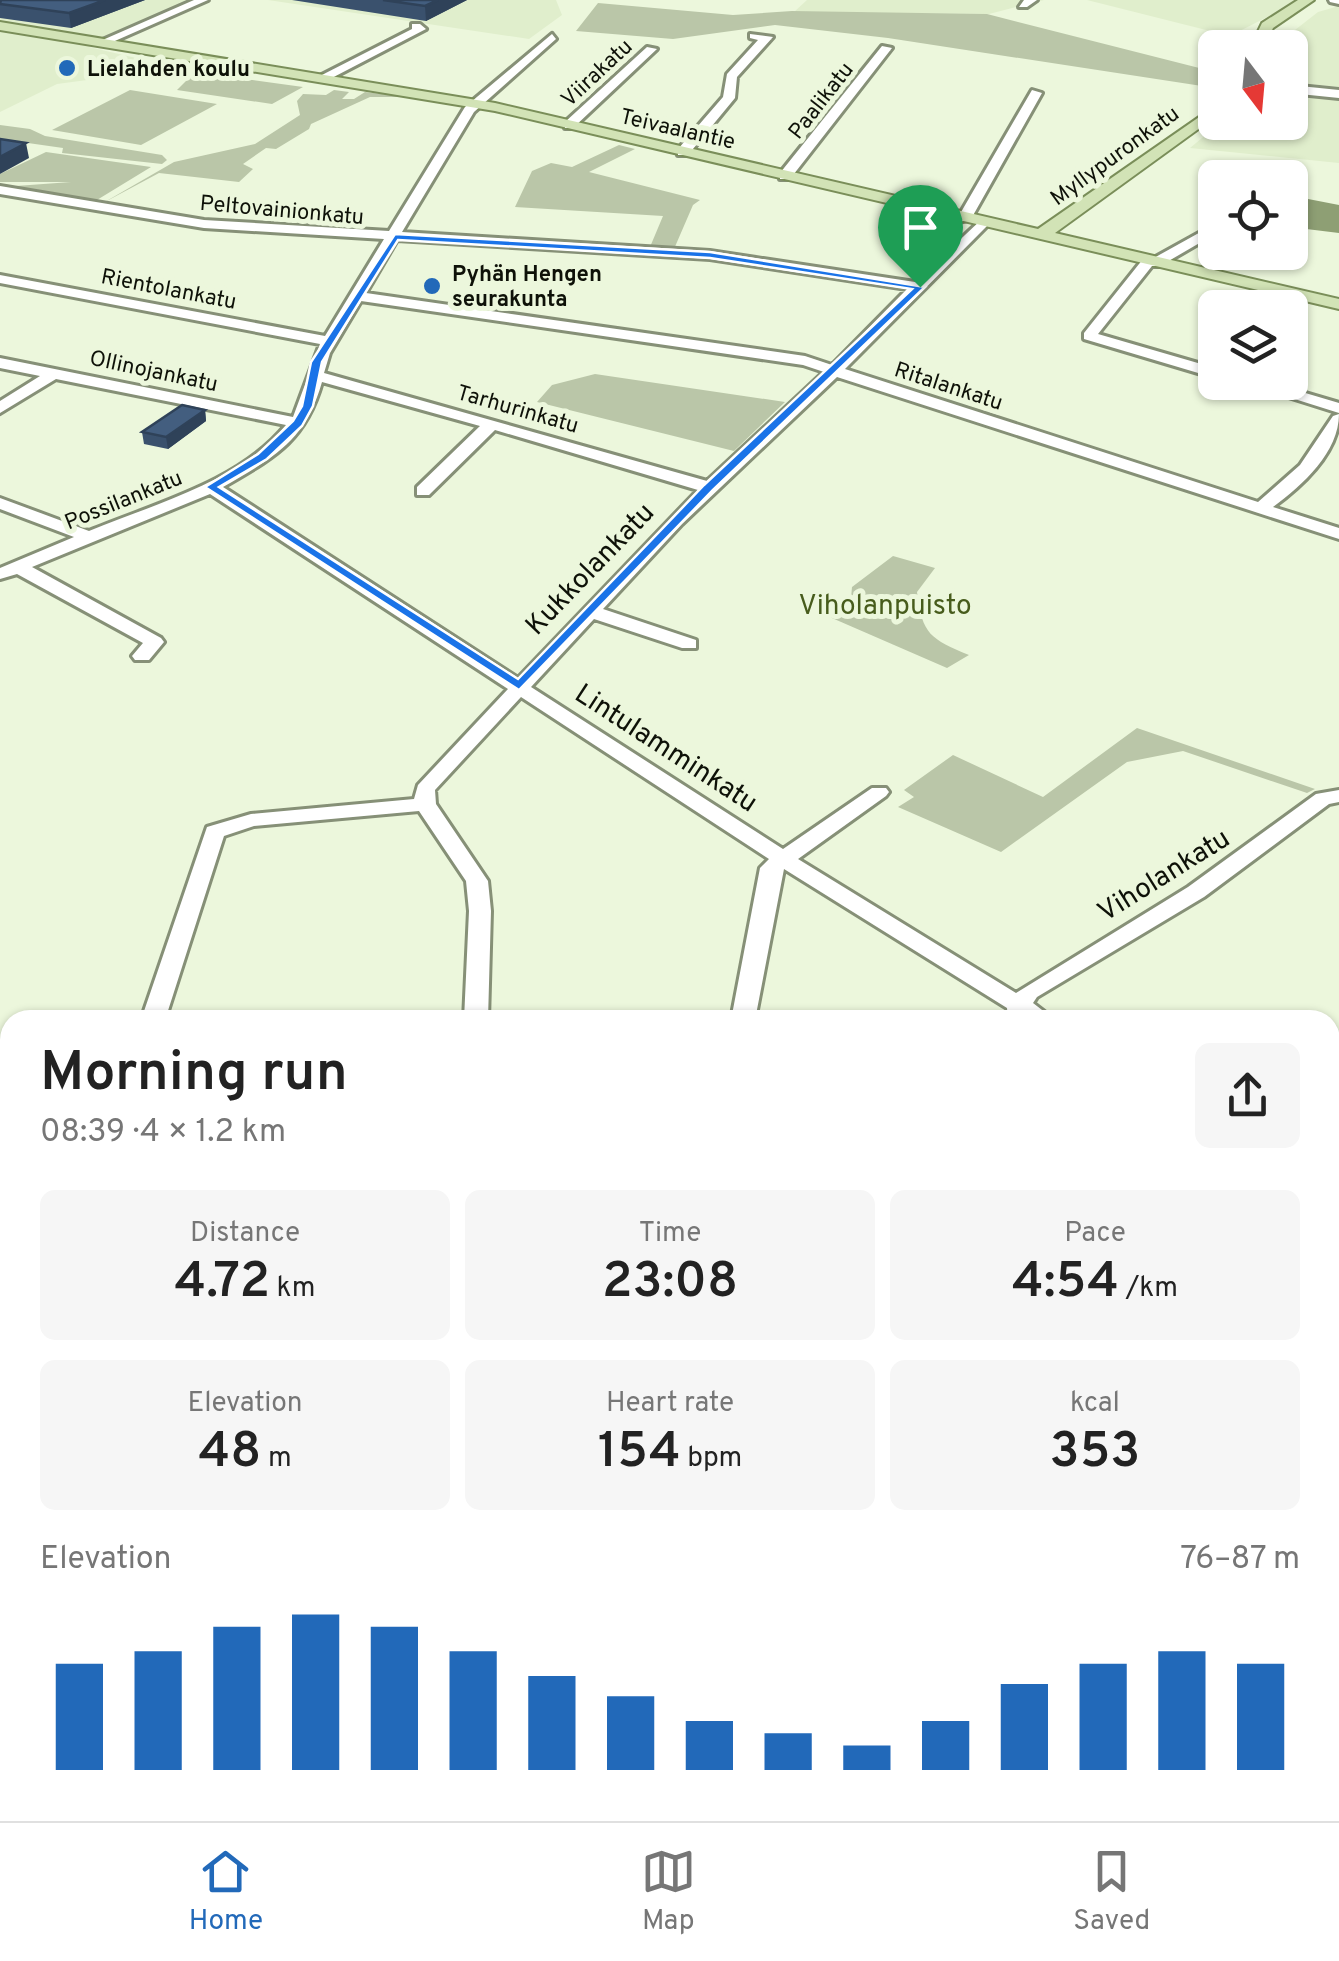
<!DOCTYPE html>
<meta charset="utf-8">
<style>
body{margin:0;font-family:Overpass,sans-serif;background:#f6f6f6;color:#222;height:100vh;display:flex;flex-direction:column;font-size:38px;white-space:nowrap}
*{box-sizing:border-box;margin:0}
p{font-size:32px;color:#767676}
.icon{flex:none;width:55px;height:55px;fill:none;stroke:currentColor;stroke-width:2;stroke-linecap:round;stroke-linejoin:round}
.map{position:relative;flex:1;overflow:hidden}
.panel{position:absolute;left:0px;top:1010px;width:1340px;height:812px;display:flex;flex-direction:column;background:#fff;border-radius:30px 30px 0 0;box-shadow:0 2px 8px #0004}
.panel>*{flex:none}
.needle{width:65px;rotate:164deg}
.tools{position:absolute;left:1198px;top:30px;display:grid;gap:20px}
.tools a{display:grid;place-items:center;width:110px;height:110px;border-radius:15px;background:#fff;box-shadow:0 2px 8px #0004;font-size:50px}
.pin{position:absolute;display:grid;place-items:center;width:85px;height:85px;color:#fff;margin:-102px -42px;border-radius:50% 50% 50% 0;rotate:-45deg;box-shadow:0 0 10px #0007}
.pin .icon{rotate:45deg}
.round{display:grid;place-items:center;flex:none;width:105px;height:105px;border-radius:15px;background:#f6f6f6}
.headline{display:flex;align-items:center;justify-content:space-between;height:170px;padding:0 40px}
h1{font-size:55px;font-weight:600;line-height:75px}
.figures{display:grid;grid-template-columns:repeat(3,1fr);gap:15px;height:170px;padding:10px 40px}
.figures div{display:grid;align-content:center;border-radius:15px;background:#f6f6f6;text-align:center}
.figures b{font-size:50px;font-weight:600}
.figures small{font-size:28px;font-weight:400}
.figures p{font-size:28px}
.chart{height:280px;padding:20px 40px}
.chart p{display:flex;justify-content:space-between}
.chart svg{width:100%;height:180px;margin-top:10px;stroke:#2269b9;stroke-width:6}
.tab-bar{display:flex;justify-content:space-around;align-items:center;height:140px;border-top:2px solid #e0e0e0;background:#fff;font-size:28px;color:#767676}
.tab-bar a{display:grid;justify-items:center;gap:5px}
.tab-bar .current{color:#2269b9}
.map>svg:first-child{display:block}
.built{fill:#e0eecc}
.green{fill:#bac6a8}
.water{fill:#8e9f74}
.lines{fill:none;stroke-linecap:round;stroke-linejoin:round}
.minor-casing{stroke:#869077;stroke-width:6}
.major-casing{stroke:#7a8e59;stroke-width:4}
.minor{fill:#fff;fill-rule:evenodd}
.major{fill:#d2e3b6;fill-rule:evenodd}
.wall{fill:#3a516d}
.shaded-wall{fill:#2f4259}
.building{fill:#435e7f;stroke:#2f4259;stroke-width:2.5}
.route{fill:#1a73e8;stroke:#fff;stroke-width:2.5;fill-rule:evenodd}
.poi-dot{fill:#2269b9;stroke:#ecf7dc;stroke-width:4}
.labels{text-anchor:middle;stroke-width:10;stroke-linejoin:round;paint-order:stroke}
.far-poi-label{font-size:22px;font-weight:bold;fill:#0e1108;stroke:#ecf7dc;text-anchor:start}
.far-street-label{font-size:22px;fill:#0e1108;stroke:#ecf7dc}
.street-label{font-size:28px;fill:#0e1108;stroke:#ecf7dc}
.park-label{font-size:28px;fill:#475c1c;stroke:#ecf7dc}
</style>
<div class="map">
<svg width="1339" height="1821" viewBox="0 0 1339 1821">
<rect width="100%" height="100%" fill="#ecf7dc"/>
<!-- built -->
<path class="built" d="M0,0H194L89,47L149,61L117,76L57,84L0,112Z
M268,0H556L562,15L529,39Z
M807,0H1044L989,14L794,12Z
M1087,0H1300L1230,36Z
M1339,6V87L1290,82V48L1282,47L1286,37L1318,12Z
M1290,94L1339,99V163L1190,148L1220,123L1290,122Z"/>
<!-- green -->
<path class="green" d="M598,3L733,15L792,11L987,14L1215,72V88L888,38L775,25L673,39L576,31Z
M195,72L303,87L272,104L177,90Z
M130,90L217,104L141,145L52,130Z
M334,90L349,92L342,99H354L365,92L407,97H370L311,124L309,129L276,149L266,148L243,164L253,169L239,182L159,173L103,203L174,162L255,144L300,115L297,101L303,94L326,95Z
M0,125L30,129L45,136L162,155L167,160L162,164L62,153L63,148L0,139Z
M619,145L635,149L589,172L700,200L693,205L674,249L650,247L663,216L515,207L532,171L551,163L572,167Z
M46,152L151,167L92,203L2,187L71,182H0V174Z
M595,374L785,402L734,451L537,402L552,385Z
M893,556L935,568L917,592C922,635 931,639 969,655L947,668L825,615L851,598L852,587Z
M1137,728L1315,789L1307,793L1183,751L1127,762L1001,852L898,807L914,797L904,790L953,755L1043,797Z
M0,1118H10V1812L168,1813L160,1821H0Z"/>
<!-- water -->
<path class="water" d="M1303,198L1339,205V233L1290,227V203Z"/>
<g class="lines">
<defs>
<path id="minor" d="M194,0H208L108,44L98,42Z
M1024,0H1037L1027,7H1019Z
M1329,0H1339V4L1330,2Z
M412,24H420L426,29L326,81L316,78L412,29Z
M552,34L556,39L474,112L402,232L710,251L915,282L982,219L987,220V226L845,369L1258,502L1300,465L1333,416L1339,414C1339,452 1303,485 1273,507L1339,528V539L837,377L682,524L603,609L696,640V648H682L594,619L531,687L783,849L872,788H886L889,792L886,796L798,859L1016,993L1188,887L1316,794L1339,790V802L1329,804L1204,897L1037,997L1033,1003L1055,1020H1008L1007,1008L784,869L755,1020H731L760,868L769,859L521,697L435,790L436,804L488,881L491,911L488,1020H464L469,911L466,881L419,811L254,826L224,836L165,1020H141L207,827L251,814L414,799L418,785L508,689L210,494L32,567L161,638L164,642L149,660H135L132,656L143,643L17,574L0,579V568L74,537L0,509V498L89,531C154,504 240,482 286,425L56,379L0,413V401L40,376L0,368V358L293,417L320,344L0,283V275L325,336L384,239L204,228L0,194V186L204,220L389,231L465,107ZM397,240L710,259L907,289L832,365L805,356L366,293ZM361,301L803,365L824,372L707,481L324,373L330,353ZM322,382L480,426L417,487V495H429L495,430L698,490L518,678L223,487C274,457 305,442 322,382Z
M750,34L773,37L737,77L735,98L688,155H678V149L723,97L727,74L758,40L750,38Z
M882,46L892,48L790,179H780V173Z
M647,47L657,49L573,128H565V122Z
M1290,85L1339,90V98L1290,93Z
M1032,90L1042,93L971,219L959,222L957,219Z
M1215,224V234L1160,266H1152L1098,334L1215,368V378L1084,339V333L1143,259H1152Z
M1241,382H1268L1339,403V413Z
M1339,1157V1186L1330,1189V1160Z
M1174,1812H1208V1821H1174Z"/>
<path id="major" d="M1298,0H1314L1273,28L1264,48H1250L1262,23Z
M0,22L495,103L1038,229L1215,106V117L1055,233L1339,299V309L495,111L0,30Z"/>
</defs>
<!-- minor casing -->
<use href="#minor" class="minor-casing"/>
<!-- major casing -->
<use href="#major" class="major-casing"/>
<!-- minor -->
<use href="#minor" class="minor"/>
<!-- major -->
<use href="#major" class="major"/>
</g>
<!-- wall -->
<path class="wall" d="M145,0L71,28L0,18V1Z
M292,0H467L426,21Z
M205,410L206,421L168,449L144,444L142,432Z"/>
<!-- shaded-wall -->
<path class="shaded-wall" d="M105,0H145L71,28L69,13Z
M438,0H467L426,21L425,6Z
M26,143L29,158L0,174V157Z
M205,410L206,421L168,449L166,437Z"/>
<!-- building -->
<path class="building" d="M1,0H105L69,13L0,4Z
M383,0H438L425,6Z
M0,139L26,143L0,157Z
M182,405L205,410L166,437L142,432Z"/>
<!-- route -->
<path class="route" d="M395,234L710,252L925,287L713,490L519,690L205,487L258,454L293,421L302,406L311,362ZM398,240L710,258L912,289L704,485L518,679L219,487L267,459L302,426L313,406L322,362Z"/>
<!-- markers -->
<g class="poi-dot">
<circle cx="67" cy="68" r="10"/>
<circle cx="432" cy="286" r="10"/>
</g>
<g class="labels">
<!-- far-poi labels -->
<g class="far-poi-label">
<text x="87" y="76">Lielahden koulu</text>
<text x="452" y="281">Pyhän Hengen<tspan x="452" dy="25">seurakunta</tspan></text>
</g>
<!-- far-street labels -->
<g class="far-street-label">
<text transform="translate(596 72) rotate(-43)" y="8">Viirakatu</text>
<text transform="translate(820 100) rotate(-52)" y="8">Paalikatu</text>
<text transform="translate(678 128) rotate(13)" y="8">Teivaalantie</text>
<text transform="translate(1114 155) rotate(-36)" y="8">Myllypuronkatu</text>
<text transform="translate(282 209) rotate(5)" y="8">Peltovainionkatu</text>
<text transform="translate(169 288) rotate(11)" y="8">Rientolankatu</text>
<text transform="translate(154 370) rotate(12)" y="8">Ollinojankatu</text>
<text transform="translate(949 385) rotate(18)" y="8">Ritalankatu</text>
<text transform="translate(518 408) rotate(16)" y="8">Tarhurinkatu</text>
<text transform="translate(123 499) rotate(-22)" y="8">Possilankatu</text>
</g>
<!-- street labels -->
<g class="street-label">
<text transform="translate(589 568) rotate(-46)" y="10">Kukkolankatu</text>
<text transform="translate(667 747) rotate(33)" y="10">Lintulamminkatu</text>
<text transform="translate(1163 874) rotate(-32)" y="10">Viholankatu</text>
</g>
<!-- park labels -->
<g class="park-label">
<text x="885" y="614">Viholanpuisto</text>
</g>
</g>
</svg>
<div class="tools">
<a><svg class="needle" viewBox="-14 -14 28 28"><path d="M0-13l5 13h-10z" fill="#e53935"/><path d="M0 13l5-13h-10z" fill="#767676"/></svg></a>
<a><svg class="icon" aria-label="locate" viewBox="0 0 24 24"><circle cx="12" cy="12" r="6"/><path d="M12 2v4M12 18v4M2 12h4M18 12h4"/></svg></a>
<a><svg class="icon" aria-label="layers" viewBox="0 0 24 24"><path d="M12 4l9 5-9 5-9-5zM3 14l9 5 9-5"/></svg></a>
</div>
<div class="pin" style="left:920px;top:287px;background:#1e9e55"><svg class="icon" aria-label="arrive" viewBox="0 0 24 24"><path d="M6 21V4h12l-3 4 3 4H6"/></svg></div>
<section class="panel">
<div class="headline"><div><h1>Morning run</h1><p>08:39 · 4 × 1.2 km</p></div><a class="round"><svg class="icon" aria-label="share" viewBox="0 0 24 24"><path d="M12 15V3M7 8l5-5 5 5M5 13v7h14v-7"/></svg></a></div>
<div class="figures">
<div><p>Distance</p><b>4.72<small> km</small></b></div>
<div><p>Time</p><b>23:08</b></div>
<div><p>Pace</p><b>4:54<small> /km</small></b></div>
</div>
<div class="figures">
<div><p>Elevation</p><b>48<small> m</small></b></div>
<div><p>Heart rate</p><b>154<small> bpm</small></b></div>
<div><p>kcal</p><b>353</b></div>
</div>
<div class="chart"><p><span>Elevation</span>76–87 m</p>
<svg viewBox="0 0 160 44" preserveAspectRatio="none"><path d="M5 44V18M15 44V15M25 44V9M35 44V6M45 44V9M55 44V15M65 44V21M75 44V26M85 44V32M95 44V35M105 44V38M115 44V32M125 44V23M135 44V18M145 44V15M155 44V18"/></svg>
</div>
</section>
</div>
<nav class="tab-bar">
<a class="current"><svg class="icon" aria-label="home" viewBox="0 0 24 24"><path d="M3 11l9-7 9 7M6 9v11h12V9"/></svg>Home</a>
<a><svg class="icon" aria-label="map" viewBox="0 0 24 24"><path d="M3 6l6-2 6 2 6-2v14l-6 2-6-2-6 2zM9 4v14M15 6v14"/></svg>Map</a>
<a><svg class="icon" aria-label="saved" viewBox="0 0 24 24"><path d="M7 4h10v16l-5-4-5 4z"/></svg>Saved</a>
</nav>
